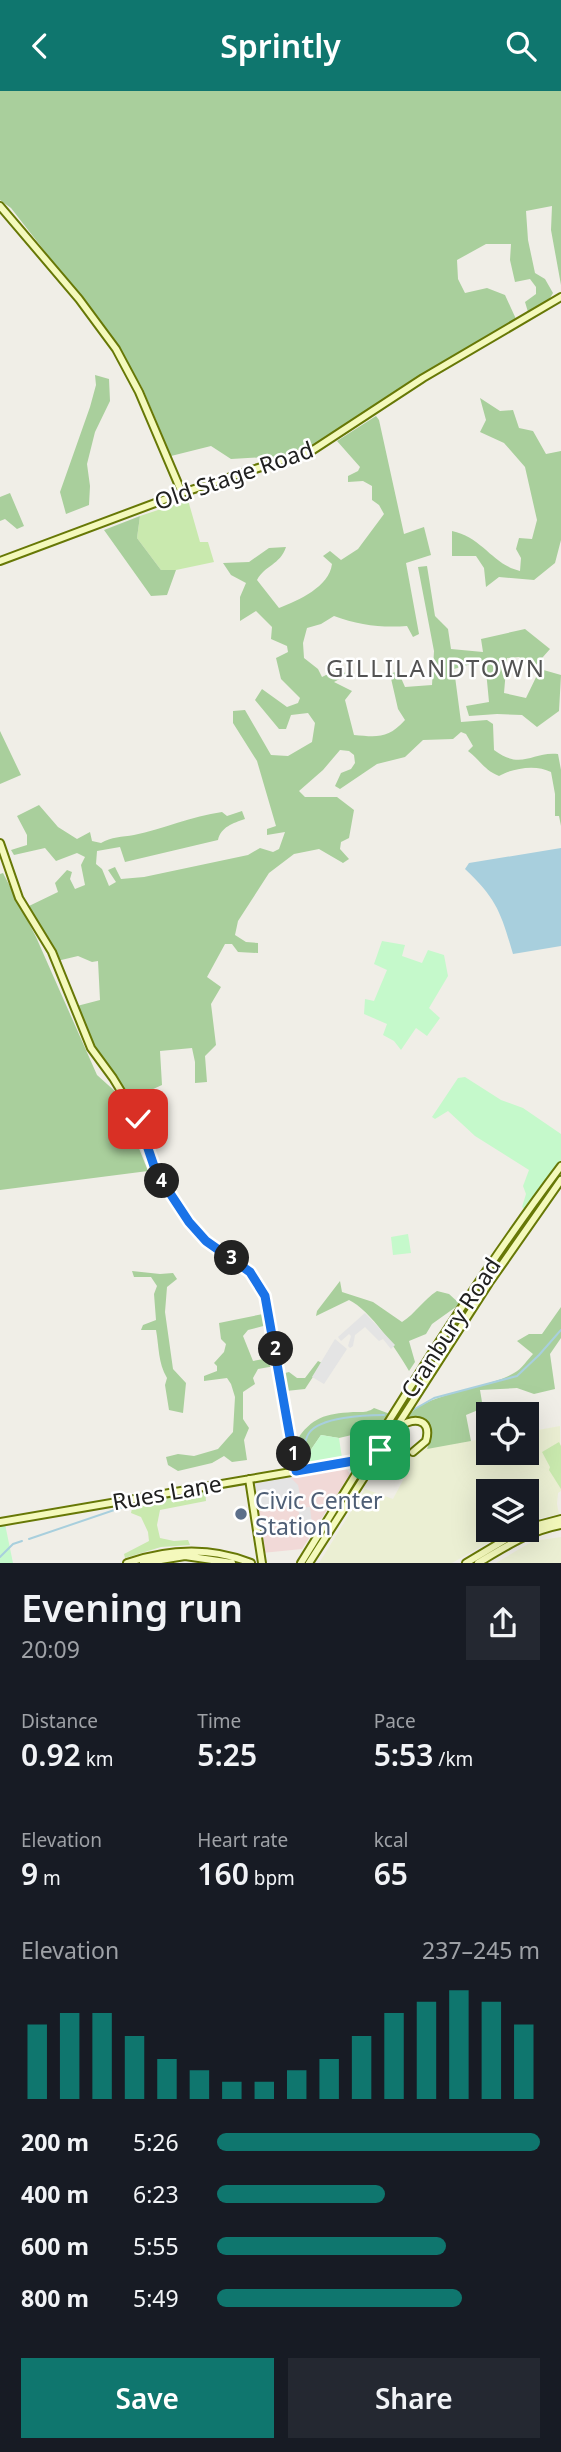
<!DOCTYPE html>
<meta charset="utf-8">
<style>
body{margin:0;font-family:"Noto Sans",sans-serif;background:#242831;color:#f1f3f6;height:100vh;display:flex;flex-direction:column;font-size:26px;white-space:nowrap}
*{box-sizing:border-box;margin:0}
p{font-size:23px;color:#9ea1a6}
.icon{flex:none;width:38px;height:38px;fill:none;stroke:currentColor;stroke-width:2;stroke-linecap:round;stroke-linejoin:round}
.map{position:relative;height:1472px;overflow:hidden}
.panel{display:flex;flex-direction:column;background:#171b24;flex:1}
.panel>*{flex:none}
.tools{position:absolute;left:476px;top:1311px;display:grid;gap:14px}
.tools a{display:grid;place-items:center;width:63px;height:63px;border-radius:0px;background:#171b24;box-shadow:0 7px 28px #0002;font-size:35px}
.pin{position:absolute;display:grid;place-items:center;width:60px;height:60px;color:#fff;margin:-30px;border-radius:14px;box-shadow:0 4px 10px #0006}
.km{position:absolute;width:35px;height:35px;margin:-18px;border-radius:50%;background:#222;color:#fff;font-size:19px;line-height:35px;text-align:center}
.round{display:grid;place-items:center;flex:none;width:74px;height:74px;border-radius:0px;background:#242831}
.overview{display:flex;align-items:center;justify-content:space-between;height:119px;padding:0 21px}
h1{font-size:38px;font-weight:600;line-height:52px}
.stats{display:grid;grid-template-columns:repeat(3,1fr);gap:10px;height:119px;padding:7px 21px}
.stats div{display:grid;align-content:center}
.stats b{font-size:30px;font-weight:600}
.stats small{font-size:19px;font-weight:400}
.stats p{font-size:19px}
.chart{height:196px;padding:14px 21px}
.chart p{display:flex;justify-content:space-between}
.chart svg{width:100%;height:126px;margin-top:7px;stroke:#0f766e;stroke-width:6}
.button{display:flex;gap:14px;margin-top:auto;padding:14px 21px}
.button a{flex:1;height:80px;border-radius:0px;background:#0f766e;color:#fff;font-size:28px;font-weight:600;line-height:80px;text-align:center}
.button a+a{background:#242831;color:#f1f3f6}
ul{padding:0 21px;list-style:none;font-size:23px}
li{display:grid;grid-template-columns:112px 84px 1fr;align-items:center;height:52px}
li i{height:18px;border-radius:9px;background:#0f766e}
header{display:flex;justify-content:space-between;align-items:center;height:91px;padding:0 21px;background:#0f766e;color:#fff;font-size:32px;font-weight:600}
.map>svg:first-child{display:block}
.commercial{fill:#f1d9d7}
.farmland{fill:#ebefd3}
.grass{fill:#c9e9ae}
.forest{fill:#a9cf9c}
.park{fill:#c5f9cb}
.parking{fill:#e4e4e4}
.water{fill:#a8cfdd}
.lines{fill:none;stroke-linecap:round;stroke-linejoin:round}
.stream{stroke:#a8cfdd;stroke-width:2}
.secondary-casing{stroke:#677806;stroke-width:10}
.secondary{stroke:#f4f9bc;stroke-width:6}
.route-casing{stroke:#fff;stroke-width:14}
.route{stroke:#1a73e8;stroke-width:9}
.service-dot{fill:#5c6f8a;stroke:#fff;stroke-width:2.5}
.labels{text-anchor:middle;stroke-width:5;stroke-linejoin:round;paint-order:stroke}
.street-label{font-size:23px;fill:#202020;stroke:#fff}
.service-label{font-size:23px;fill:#4e5e75;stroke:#fff;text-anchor:start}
.neighbourhood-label{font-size:24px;letter-spacing:2px;fill:#535353;stroke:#fff}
</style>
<header><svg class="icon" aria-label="back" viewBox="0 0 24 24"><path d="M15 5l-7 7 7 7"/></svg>Sprintly<svg class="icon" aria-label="search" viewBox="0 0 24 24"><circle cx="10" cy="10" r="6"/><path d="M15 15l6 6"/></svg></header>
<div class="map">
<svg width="561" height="1472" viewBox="0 0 561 1472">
<rect width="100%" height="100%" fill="#f0eee7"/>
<!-- commercial -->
<path class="commercial" d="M346,1377L350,1383L302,1458L262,1462L254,1393Z"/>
<!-- farmland -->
<path class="farmland" d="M560,1335L561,1400L558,1402L557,1413L559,1423L527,1430V1400H488V1438L510,1439L452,1472H319L365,1398L393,1408L410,1376L409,1360L488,1347V1362H527V1341Z
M561,1446V1472H496L533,1450Z"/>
<!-- grass -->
<path class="grass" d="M188,409L200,451H208L214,471L176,479H161L137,447L140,425Z
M559,1351L561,1355V1398L549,1379L550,1376L542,1361Z
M205,1399L206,1410L160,1419L157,1434L160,1447L174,1450L188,1449L190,1454L161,1456L125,1467L124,1463L149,1450L148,1441L141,1426L131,1422L133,1413Z"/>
<!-- forest -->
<path class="forest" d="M0,0H561V194L551,139L552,115L526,120L528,149L535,182L545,188L553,202L547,212L528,221L525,211L536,203V196L530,188L515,191L510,169L511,153H486L457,169L458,188L465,202L487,197L505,204L516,228L421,284L326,349L285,365L231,368L211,355L171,365L143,298L114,249L11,117L0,109Z
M95,284L109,288L110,310L95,341L87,373L90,395L89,414L66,423L60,401L90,316L96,294Z
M480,307L500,320L513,319L519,337L533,340L546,363L561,360V449L555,472L534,489L499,486L486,496L484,477L476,465H452V440C482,446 493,474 520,480L521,467L516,458L519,447L532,448L537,429L525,376L504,352L480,341L486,329Z
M376,325L379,329L404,443L424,436L431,464L406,472L419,543L413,546L407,535C382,537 358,534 334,525L321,533L307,537L303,552L304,567L318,578L322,586L340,577L347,584L334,591L352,600L345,609L354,644C377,646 388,648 405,629L398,618L390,583L398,580L405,596L432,594L434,560L418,476L427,475L435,525L448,538L451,558L483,561L481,548L525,538L550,558L535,575L519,566L507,567L504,602L526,607L540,578L561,584L559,620L537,636L522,624L497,623L469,625L466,615L489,611L485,569L454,578L461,631L487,629L493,633L494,659C522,680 532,660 558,663L561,679V735L559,725H555V703L551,681C536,673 513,677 499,685C484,679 480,669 468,660L473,655L466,643L461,641L453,648L423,649L405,666L377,673L340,698L335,695L341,682L351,678L355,672L354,664L349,660L340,659L323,679L299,700L305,706H337L354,719L349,747L341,751L340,758L349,768L343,772L319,758L294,763L269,782L238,830L235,844L246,851L258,852V862L238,861L232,853H225L207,886L221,896L211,913L216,954L205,965L207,991L195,992V971L192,957L160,960L162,994L151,999L125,1002L98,964L77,915L100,909L98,870L92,871L78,865L57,870L29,815L58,801L55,792L67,779L72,781L70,788L75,798L85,794L81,774L85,766L77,762L56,770L45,757L14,764L11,759L27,754V744L17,725L39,714L58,736L77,748L90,741L92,750L101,752C111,746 122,746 134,744C163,738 192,725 222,721L227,725L242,720L245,728C233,732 221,736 218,749L125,771L120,756L97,760L96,773L102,778L109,795L116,791L108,779L115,776L121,788L144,786L248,764L260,757L273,761L279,758L285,741L267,744V738L276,735L257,670L233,632V620L245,619L271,664L288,665L312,651L315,632L308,622L291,624L286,638H279L255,609L262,598L287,616L298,612L300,607L281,588L276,567L288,561L287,555L271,548L272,536L256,520L240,530V506L246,492L231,484L223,472L249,471L269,457L286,456C280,474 265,474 257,489L279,517C299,509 329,496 332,473L323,465L330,460L341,469L358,458L384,423L379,414L372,409V395L363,390L348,391V385L358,380L360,376L337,350Z
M10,402L24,435L17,438L5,428L0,430V406Z
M140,425L137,447L161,479H176L167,504L151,505L104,439Z
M0,640L21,684L0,693Z
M3,782L36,846L97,984L117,1002L148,1080L0,1099V783Z
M132,1180L160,1183L173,1182L177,1188L167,1196L165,1221L173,1278L186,1292L183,1322L169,1319L165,1294L167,1287C158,1272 159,1255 156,1239H141L143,1234L156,1229L154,1203L157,1195L151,1186H134Z
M340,1190L342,1201L373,1211L402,1231C416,1222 423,1209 437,1200L449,1203L460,1213L432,1233L426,1243L409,1250L415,1271L409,1280C397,1259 370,1219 349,1209L316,1225L317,1220Z
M561,1216V1247L550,1263L555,1298L534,1303L517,1297L480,1299L483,1317L466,1324L471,1350L427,1358L431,1346L430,1334L416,1325L409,1326C418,1304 490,1297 514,1282C522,1278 527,1269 533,1263L517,1250L529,1243H542Z
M263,1223L267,1234L248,1239L243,1245L253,1270L274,1266L275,1275L258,1278L253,1287L255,1293L243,1301V1328L249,1337L244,1349L247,1369L232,1371L224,1365L212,1372L178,1380L168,1374L166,1366L178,1363L194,1365L218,1358L233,1341L235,1306L231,1293L227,1287L204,1290V1285L217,1280V1275L214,1272L224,1261L226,1253L221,1248L219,1232Z
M318,1270L322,1272L305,1298L286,1300L285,1282L289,1281L297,1287H305Z
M374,1317L390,1323L377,1343L369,1340L339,1347L321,1344L310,1360L298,1361L296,1350C312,1326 325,1323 353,1321C361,1321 367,1322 374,1317Z"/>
<!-- park -->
<path class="park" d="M382,850L405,854L402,865L422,872L428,859L444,864L448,885L429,917L440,927L427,945L416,937L401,959L394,950L383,944L387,933L364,923L365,908L374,910L387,879L374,873Z
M465,986L501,1009L523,1017L561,1043V1072L526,1119L522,1116L526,1103L523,1095L529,1079L475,1045L448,1020L435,1028L432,1026L458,987Z
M408,1143L411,1162L393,1164L391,1146Z
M321,1344L339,1347L342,1367L302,1374L298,1361L310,1360Z
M5,1433L13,1472H0V1434Z"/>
<!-- parking -->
<path class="parking" d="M365,1222L395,1254L391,1258L383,1248L379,1250L365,1236L355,1244L353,1255L350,1257L348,1255L351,1245L349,1243L341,1250L338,1246Z
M335,1248L347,1258L324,1293L312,1286Z
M290,1386L298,1394L301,1409L257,1417L254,1392Z
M310,1416L312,1434L310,1440L291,1443V1436L301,1433L298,1417Z"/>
<!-- water -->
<path class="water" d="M561,757V855L513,863C501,822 497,808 465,778L469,772Z"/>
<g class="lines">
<!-- stream -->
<path class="stream" d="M411,1320L434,1307L517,1285L539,1264L561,1239
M303,1358C305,1353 306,1346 309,1342C320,1326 365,1324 384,1324
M29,1448L129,1414
M0,1466L13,1453L22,1450"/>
<defs>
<path id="secondary" d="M0,115L79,208L116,258L139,301L182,402
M0,470L182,402L313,359L423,287L561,206
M0,752L19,807L52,861L91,957L113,987L138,1028L156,1081L194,1138L206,1150L250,1181L265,1205L296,1380
M396,1338C410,1326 433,1325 426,1350L413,1361
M249,1388L262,1472
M0,1431L367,1368
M527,1437L561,1428
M127,1472C168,1458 211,1456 251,1472
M143,1472L185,1465L232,1472
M301,1472C384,1338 466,1201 561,1075
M309,1472L489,1192L561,1089
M466,1472L523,1438
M478,1472C505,1456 529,1440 561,1434"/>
</defs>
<!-- secondary casing -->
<use href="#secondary" class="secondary-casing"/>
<!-- secondary -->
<use href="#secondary" class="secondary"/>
</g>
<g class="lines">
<defs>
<path id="route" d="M138,1028L156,1081L189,1131L206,1150L250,1181L265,1205L296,1380L376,1366L380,1359"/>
</defs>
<!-- route casing -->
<use href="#route" class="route-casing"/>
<!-- route -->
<use href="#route" class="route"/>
</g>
<!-- markers -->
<circle class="service-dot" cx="241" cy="1423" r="7"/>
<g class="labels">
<!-- street labels -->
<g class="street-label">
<text transform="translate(234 385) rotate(-19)" y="8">Old Stage Road</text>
<text transform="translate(451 1237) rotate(-57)" y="8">Cranbury Road</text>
<text transform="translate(167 1402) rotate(-10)" y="8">Rues Lane</text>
</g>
<!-- service labels -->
<g class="service-label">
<text x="255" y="1418">Civic Center<tspan x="255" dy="26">Station</tspan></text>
</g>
<!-- neighbourhood labels -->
<g class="neighbourhood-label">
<text x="436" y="586">GILLILANDTOWN</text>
</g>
</g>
</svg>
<div class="tools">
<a><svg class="icon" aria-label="locate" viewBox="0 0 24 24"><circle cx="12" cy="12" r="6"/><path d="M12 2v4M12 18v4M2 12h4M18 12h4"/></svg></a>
<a><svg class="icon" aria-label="layers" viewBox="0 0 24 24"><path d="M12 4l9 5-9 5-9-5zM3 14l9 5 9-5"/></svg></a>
</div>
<div class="pin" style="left:380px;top:1359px;background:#1e9e55"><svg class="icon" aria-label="arrive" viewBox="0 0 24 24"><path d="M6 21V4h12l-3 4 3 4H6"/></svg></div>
<div class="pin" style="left:138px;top:1028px;background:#d93025"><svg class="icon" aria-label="check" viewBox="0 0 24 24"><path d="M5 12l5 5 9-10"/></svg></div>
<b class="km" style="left:294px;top:1363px">1</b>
<b class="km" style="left:276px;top:1258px">2</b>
<b class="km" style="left:232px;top:1167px">3</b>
<b class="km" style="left:162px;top:1090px">4</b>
</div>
<section class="panel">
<div class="overview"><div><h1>Evening run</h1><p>20:09</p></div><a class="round"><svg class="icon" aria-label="share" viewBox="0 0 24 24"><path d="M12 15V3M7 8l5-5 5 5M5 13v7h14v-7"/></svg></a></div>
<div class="stats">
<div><p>Distance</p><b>0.92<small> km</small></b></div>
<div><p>Time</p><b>5:25</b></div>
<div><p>Pace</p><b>5:53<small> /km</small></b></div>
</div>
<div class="stats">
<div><p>Elevation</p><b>9<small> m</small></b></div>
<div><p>Heart rate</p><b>160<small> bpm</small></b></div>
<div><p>kcal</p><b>65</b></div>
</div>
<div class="chart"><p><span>Elevation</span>237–245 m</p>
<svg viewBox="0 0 160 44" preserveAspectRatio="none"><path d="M5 44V18M15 44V14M25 44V14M35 44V22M45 44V30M55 44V34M65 44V38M75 44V38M85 44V34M95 44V30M105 44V22M115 44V14M125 44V10M135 44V6M145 44V10M155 44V18"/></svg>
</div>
<ul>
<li><b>200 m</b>5:26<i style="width:100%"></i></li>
<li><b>400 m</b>6:23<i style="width:52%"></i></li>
<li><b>600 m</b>5:55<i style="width:71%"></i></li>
<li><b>800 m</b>5:49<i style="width:76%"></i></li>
</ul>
<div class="button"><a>Save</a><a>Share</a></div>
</section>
